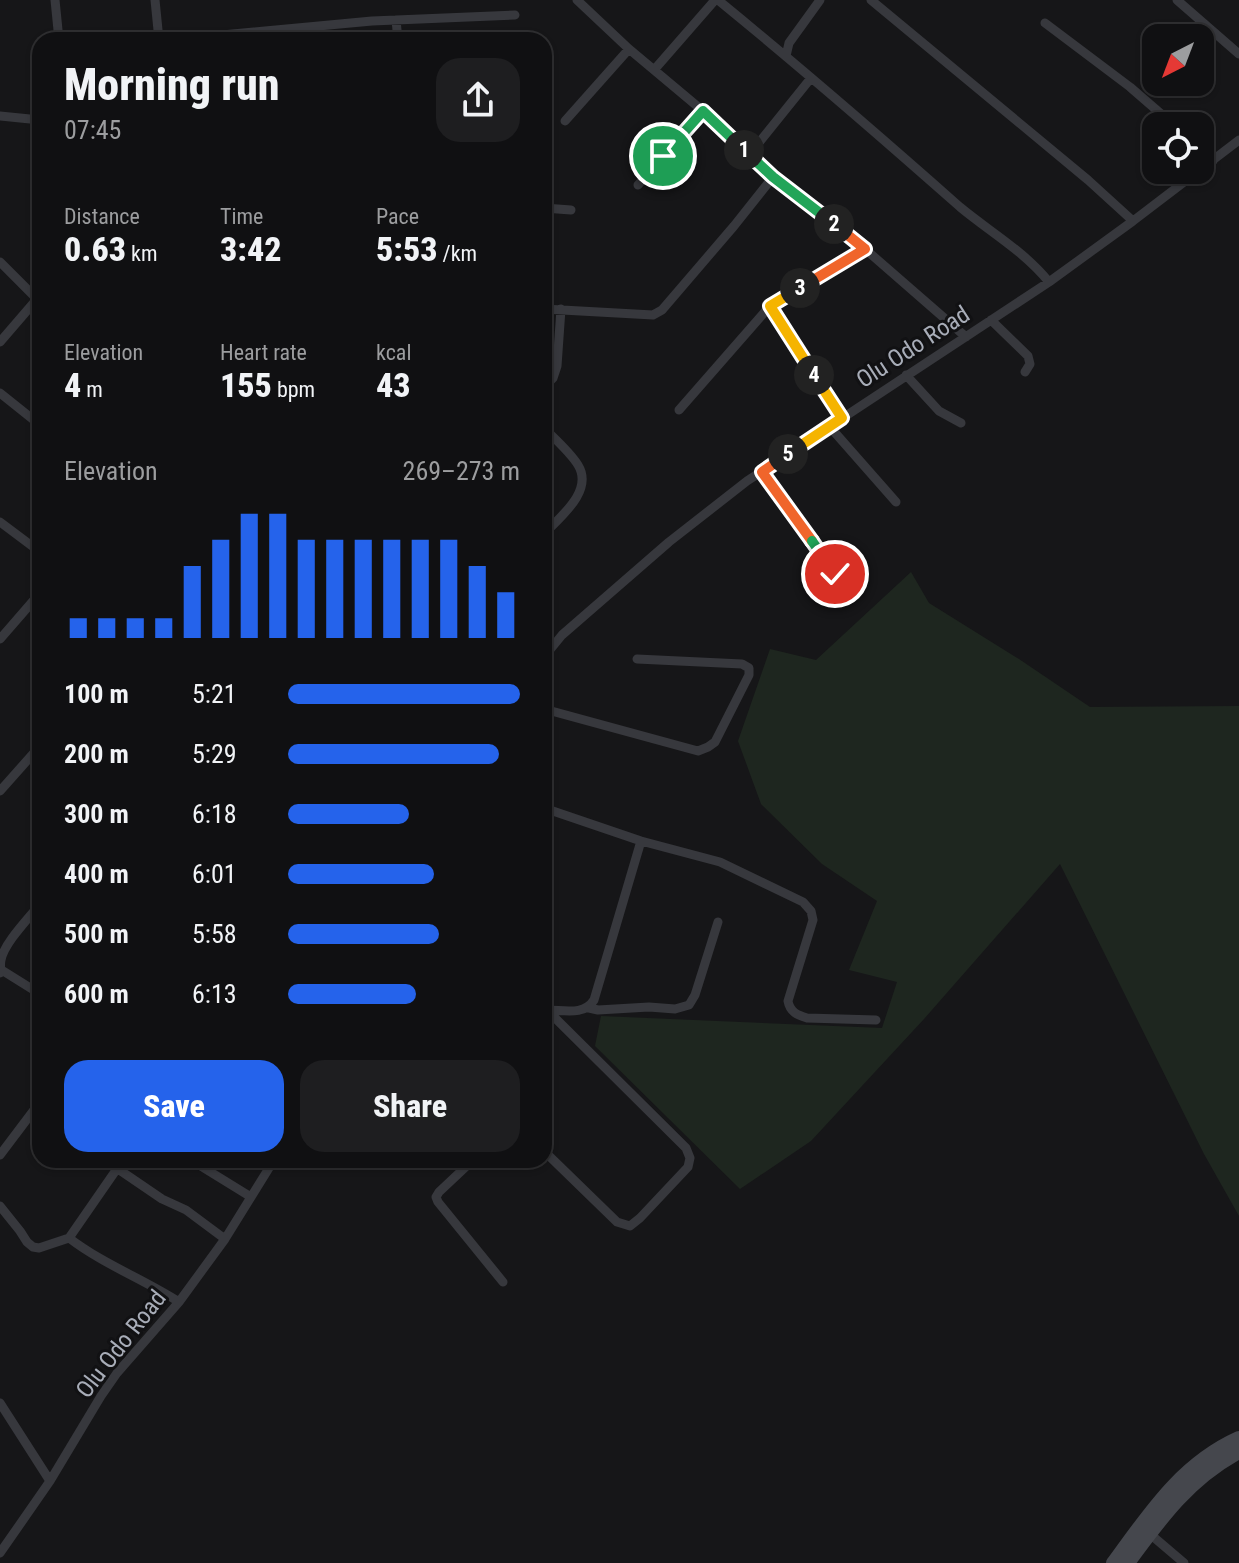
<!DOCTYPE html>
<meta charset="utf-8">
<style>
body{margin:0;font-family:"Roboto Condensed",sans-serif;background:#1e1e20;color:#f1f3f6;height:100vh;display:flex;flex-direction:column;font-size:30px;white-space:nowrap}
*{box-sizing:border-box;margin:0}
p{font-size:26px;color:#9c9d9f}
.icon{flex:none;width:44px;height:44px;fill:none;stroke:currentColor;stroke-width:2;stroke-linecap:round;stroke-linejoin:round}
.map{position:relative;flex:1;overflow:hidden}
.panel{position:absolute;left:32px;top:32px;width:520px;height:1136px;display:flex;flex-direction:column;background:#101012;border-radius:24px;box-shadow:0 2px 6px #0004,0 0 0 2px #303032}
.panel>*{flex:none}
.needle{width:52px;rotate:222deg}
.fabs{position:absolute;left:1142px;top:24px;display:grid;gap:16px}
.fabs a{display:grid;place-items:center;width:72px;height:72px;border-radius:16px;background:#101012;box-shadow:0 2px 6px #0004,0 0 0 2px #303032;font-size:40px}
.pin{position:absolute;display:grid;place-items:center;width:68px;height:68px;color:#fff;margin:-34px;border:4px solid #fff;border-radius:50%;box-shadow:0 2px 8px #0007}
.km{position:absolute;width:40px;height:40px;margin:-20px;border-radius:50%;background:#222;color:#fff;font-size:22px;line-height:40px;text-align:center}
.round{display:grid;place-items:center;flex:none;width:84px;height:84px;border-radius:24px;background:#1e1e20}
.summary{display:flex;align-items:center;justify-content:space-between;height:136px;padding:0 32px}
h1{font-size:44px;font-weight:800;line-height:60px}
.figures{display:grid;grid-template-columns:repeat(3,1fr);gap:12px;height:136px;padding:8px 32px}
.figures div{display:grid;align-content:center}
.figures b{font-size:34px;font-weight:800}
.figures small{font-size:22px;font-weight:400}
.figures p{font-size:22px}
.chart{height:224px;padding:16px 32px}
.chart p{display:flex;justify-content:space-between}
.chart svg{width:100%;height:144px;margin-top:8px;stroke:#2563eb;stroke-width:6}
.primary-button{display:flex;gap:16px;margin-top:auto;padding:16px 32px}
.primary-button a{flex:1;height:92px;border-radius:24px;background:#2563eb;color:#fff;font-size:32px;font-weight:800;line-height:92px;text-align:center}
.primary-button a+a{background:#1e1e20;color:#f1f3f6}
ul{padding:0 32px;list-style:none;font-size:26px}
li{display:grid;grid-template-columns:128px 96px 1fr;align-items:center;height:60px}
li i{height:20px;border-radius:10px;background:#2563eb}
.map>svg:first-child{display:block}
.green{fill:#1e261f}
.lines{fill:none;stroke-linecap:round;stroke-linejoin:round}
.street{stroke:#37383d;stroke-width:9}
.secondary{stroke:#45474d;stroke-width:14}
.split-1-casing{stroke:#fff;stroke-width:16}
.split-2-casing{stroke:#fff;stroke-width:16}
.split-3-casing{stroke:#fff;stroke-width:16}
.split-4-casing{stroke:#fff;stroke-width:16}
.split-5-casing{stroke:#fff;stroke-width:16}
.split-6-casing{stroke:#fff;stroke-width:16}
.split-7-casing{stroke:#fff;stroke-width:16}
.split-1{stroke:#22a559;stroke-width:10}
.split-2{stroke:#22a559;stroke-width:10}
.split-3{stroke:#f0652b;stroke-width:10}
.split-4{stroke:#f5b400;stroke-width:10}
.split-5{stroke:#f5b400;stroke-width:10}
.split-6{stroke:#f0652b;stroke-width:10}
.split-7{stroke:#22a559;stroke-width:10}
.labels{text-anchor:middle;stroke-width:6;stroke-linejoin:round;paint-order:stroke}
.street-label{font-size:24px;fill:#a8adb8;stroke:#111113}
</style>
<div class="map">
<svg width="1239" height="1563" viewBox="0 0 1239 1563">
<rect width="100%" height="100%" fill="#161618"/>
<!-- green -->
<path class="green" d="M911,572L929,603L1019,659L1090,707L1239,706V1216L1204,1154L1060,864L924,1019L811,1141L740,1189L595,1046L601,1016L882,1028L897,982L849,970L877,901L822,864L761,804L738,741L770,649L816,660Z"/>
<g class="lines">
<!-- street -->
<path class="street" d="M55,0L59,40
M155,0L159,40
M577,0L629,49L703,111L773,177L865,249L966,337
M718,0C800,67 881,137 960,207C990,232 1024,251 1049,282
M871,0L1088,180L1133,221
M1177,0L1239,54
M396,20L398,40
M1045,23L1130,87L1175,126
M169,40L372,21L515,15
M786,56L789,43L820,0
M654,70L715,0
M0,116L40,120
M565,121L629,49
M1200,149L1213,161
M749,155L811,78
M638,185L703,111
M544,208L571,210
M0,262L40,302
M770,306L842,418
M544,309L653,315L662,310L734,226L773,177
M991,320L1028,356L1030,364L1025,372
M0,342L37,299
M906,375L939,411L961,423
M544,387L553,378L557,366L561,309
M0,393L40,425
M679,410L770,306L865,249
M830,427L896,502
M544,428C555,439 570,452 578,465C594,491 560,517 544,534
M762,472L835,574
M0,522L40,552
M0,639L40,593
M544,657L562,635L669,542L747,481L1049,282L1133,221L1239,140
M544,709L698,751L708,747L715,742L749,675V668L742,664L637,659
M0,791L40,746
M544,808L641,841L720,862L803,902L811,911L813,920L788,1001C790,1012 797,1015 807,1018L876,1020
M0,969L40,994
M0,973C1,968 0,964 1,960C4,943 29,918 40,904
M544,1007L686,1148L690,1158L688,1167L640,1218L630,1226L617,1222L544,1151
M589,1008L598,1010L649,1007L675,1009L689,1005L695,995L718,922
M547,1010C564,1010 584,1016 594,1000L641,841
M0,1155L40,1102
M191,1160L251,1197
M473,1160L439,1192L436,1197L438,1202L503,1282
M118,1169L162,1199L186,1210L225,1239
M0,1206L20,1231L27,1242L33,1247L39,1248L69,1238C103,1264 143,1279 179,1302
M69,1238L123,1160
M0,1403L50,1481
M1150,1534L1184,1563
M0,1553L50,1481L101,1396L117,1373L179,1302L225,1239L274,1160"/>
<!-- secondary -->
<path class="secondary" d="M1113,1563C1149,1514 1181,1464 1239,1438
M1128,1563C1161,1518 1189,1479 1239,1452"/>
</g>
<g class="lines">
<defs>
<path id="split-1" d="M663,156L703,111L744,150"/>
<path id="split-2" d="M744,150L773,177L834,224"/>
<path id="split-3" d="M800,288L865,249L834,224"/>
<path id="split-4" d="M800,288L770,306L814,375"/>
<path id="split-5" d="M788,454L842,418L814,375"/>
<path id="split-6" d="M788,454L762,472L812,541"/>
<path id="split-7" d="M812,541L835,574"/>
</defs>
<!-- split-1 casing -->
<use href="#split-1" class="split-1-casing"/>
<!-- split-2 casing -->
<use href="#split-2" class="split-2-casing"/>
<!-- split-3 casing -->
<use href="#split-3" class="split-3-casing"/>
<!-- split-4 casing -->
<use href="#split-4" class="split-4-casing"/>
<!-- split-5 casing -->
<use href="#split-5" class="split-5-casing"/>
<!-- split-6 casing -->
<use href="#split-6" class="split-6-casing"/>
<!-- split-7 casing -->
<use href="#split-7" class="split-7-casing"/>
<!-- split-1 -->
<use href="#split-1" class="split-1"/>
<!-- split-2 -->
<use href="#split-2" class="split-2"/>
<!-- split-3 -->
<use href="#split-3" class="split-3"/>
<!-- split-4 -->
<use href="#split-4" class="split-4"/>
<!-- split-5 -->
<use href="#split-5" class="split-5"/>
<!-- split-6 -->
<use href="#split-6" class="split-6"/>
<!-- split-7 -->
<use href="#split-7" class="split-7"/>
</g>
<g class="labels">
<!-- street labels -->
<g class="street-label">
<text transform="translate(913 347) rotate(-33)" y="8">Olu Odo Road</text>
<text transform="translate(121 1344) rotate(-52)" y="8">Olu Odo Road</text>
</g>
</g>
</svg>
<div class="fabs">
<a><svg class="needle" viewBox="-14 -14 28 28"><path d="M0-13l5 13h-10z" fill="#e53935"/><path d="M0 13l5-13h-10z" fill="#9c9d9f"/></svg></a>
<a><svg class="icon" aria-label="locate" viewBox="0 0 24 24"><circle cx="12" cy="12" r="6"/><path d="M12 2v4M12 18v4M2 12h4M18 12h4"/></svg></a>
</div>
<div class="pin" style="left:663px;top:156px;background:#1e9e55"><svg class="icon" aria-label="arrive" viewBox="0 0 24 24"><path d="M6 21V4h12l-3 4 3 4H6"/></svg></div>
<div class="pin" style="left:835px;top:574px;background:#d93025"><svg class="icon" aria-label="check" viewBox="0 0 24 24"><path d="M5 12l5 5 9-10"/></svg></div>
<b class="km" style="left:744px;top:150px">1</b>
<b class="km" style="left:834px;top:224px">2</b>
<b class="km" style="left:800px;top:288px">3</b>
<b class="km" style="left:814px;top:375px">4</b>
<b class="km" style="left:788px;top:454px">5</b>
<section class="panel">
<div class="summary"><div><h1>Morning run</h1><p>07:45</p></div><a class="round"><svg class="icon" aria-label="share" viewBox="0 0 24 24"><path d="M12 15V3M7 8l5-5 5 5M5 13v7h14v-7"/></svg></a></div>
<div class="figures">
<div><p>Distance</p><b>0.63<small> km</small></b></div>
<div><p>Time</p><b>3:42</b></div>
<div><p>Pace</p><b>5:53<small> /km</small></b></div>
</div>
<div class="figures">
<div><p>Elevation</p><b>4<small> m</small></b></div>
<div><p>Heart rate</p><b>155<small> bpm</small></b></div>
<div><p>kcal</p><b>43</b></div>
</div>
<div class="chart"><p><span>Elevation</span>269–273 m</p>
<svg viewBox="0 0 160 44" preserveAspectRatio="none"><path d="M5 44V38M15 44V38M25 44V38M35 44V38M45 44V22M55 44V14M65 44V6M75 44V6M85 44V14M95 44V14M105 44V14M115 44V14M125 44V14M135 44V14M145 44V22M155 44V30"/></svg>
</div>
<ul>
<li><b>100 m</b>5:21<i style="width:100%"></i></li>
<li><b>200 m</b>5:29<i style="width:91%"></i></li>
<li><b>300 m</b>6:18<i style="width:52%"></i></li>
<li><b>400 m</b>6:01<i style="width:63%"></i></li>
<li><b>500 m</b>5:58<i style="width:65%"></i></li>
<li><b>600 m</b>6:13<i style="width:55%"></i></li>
</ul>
<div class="primary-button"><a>Save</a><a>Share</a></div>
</section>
</div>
